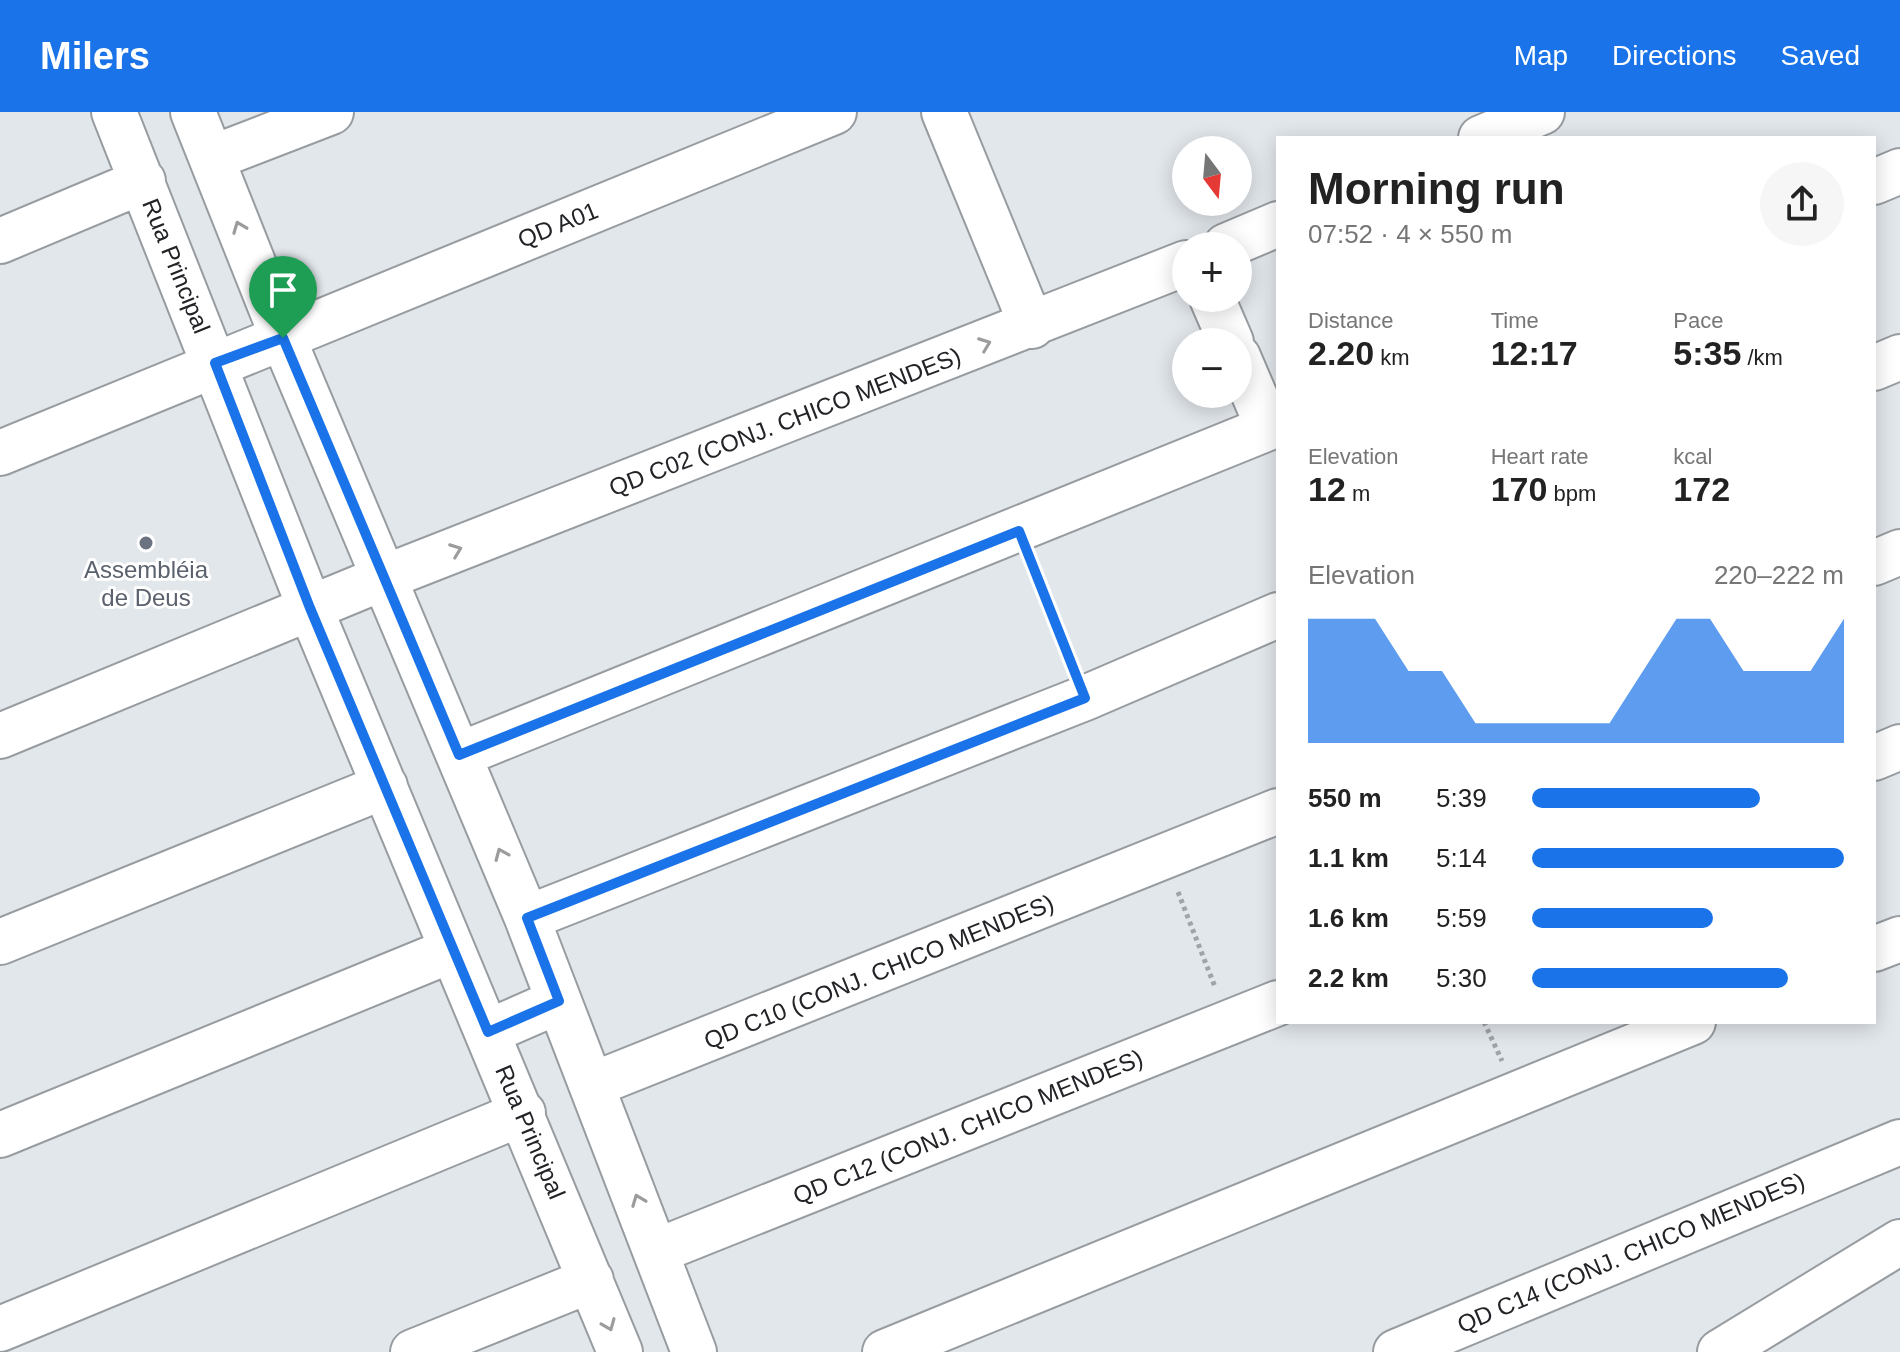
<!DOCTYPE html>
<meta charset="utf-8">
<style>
body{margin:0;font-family:Helvetica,sans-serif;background:#f6f6f6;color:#222;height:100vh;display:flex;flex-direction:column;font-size:30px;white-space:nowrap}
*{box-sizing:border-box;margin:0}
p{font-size:26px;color:#767676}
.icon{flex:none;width:44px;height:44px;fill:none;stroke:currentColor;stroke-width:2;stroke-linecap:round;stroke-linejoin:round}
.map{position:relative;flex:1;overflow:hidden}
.side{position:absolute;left:1276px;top:24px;width:600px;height:888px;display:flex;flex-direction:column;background:#fff;border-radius:0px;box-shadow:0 4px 20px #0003}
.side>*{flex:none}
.needle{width:52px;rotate:164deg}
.controls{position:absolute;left:1172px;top:24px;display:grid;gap:16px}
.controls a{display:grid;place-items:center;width:80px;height:80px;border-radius:50%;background:#fff;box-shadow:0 4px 20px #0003;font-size:40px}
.pin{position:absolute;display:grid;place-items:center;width:68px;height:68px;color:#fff;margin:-82px -34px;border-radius:50% 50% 50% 0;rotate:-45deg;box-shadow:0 0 8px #0007}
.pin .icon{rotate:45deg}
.round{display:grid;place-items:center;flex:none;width:84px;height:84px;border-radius:42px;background:#f6f6f6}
.head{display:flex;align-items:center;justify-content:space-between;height:136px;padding:0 32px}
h1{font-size:44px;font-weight:800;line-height:60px}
.stats{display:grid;grid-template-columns:repeat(3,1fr);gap:12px;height:136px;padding:8px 32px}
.stats div{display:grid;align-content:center}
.stats b{font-size:34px;font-weight:800}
.stats small{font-size:22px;font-weight:400}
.stats p{font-size:22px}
.chart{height:224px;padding:16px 32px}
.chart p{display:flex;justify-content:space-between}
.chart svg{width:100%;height:144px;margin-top:8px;fill:#1a73e8;opacity:.7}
ul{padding:0 32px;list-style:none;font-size:26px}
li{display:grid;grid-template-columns:128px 96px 1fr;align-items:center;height:60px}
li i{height:20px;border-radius:10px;background:#1a73e8}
header{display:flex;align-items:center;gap:48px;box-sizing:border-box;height:112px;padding:0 40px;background:#1a73e8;color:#fff}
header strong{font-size:38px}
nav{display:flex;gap:44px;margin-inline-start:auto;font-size:28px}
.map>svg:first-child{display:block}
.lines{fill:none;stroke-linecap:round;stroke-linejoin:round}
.minor-casing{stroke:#979ca1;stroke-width:48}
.path{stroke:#a0a4a8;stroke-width:5;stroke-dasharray:4 4;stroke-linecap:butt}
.minor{stroke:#fff;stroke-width:44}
.oneway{stroke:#9c9c9d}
.route-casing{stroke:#fff;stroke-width:16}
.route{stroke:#1a73e8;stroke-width:10}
.worship-dot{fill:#6b7280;stroke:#fff;stroke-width:3}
.labels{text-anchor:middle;stroke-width:6;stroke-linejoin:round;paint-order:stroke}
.street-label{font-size:24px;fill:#222326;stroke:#fff}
.worship-label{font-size:24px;fill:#5b616d;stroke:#fff}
</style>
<header>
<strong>Milers</strong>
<nav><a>Map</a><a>Directions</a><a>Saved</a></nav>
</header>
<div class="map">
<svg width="1900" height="1240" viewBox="0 0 1900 1240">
<rect width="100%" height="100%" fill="#e2e7ec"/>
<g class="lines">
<defs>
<path id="minor" d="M114,0L310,496L620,1240
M193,0L283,226L527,806L694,1240
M944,0L1032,214
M1481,26L1542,0
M212,46L331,0
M1874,70L1900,59
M0,129L143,69
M1226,134L1278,112
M1212,186L1231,230
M1238,245L1268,315
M1874,256L1900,245
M0,341L834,0
M1874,451L1900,440
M0,624L383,466L1186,151
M459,643L1278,312
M1874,646L1900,635
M527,806L1085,586L1278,503
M0,830L385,674
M1874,837L1900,827
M488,920L559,889
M592,973L1278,699
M0,1023L452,838
M657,1139L1278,891
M0,1217L523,1001
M413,1240L591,1168
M885,1240L1693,910
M1396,1240L1900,1030
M1720,1240L1900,1130"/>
</defs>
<!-- minor casing -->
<use href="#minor" class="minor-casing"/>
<!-- path -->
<path class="path" d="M1032,453L1072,552
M1178,780L1215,875
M1484,910L1502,949"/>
<!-- minor -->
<use href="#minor" class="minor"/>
</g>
<!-- one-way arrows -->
<defs><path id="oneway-chevron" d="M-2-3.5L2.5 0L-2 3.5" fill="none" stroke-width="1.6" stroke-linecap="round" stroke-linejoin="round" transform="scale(2)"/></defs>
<g class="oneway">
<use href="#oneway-chevron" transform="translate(239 115) rotate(-111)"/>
<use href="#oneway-chevron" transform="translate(985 232) rotate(-21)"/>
<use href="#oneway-chevron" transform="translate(456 438) rotate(-21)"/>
<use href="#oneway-chevron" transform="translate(501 742) rotate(-113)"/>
<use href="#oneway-chevron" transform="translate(638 1088) rotate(-111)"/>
<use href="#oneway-chevron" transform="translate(609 1213) rotate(68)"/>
</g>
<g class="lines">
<defs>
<path id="route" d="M283,226L459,643L1019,419L1085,586L527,806L559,889L488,920L310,496L215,251Z"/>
</defs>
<!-- route casing -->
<use href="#route" class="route-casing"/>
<!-- route -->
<use href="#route" class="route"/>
</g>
<!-- markers -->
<circle class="worship-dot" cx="146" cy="431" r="8"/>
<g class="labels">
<!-- street labels -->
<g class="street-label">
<text transform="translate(558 113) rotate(-22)" y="8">QD A01</text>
<text transform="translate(176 154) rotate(68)" y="8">Rua Principal</text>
<text transform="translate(785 310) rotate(-21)" y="8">QD C02 (CONJ. CHICO MENDES)</text>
<text transform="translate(879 860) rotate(-22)" y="8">QD C10 (CONJ. CHICO MENDES)</text>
<text transform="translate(968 1015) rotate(-22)" y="8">QD C12 (CONJ. CHICO MENDES)</text>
<text transform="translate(530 1020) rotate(67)" y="8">Rua Principal</text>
<text transform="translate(1631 1141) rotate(-23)" y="8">QD C14 (CONJ. CHICO MENDES)</text>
</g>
<!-- worship labels -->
<g class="worship-label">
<text x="146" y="466">Assembléia<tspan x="146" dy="28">de Deus</tspan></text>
</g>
</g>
</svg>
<div class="controls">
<a><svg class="needle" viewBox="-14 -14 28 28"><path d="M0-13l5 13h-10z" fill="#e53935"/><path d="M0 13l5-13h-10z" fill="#767676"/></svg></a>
<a>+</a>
<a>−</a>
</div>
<div class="pin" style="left:283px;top:226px;background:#1e9e55"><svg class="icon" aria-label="arrive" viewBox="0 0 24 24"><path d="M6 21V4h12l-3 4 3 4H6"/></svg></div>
<section class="side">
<div class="head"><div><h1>Morning run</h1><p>07:52 · 4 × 550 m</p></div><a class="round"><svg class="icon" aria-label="share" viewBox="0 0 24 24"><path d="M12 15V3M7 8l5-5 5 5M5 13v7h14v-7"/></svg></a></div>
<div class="stats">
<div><p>Distance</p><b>2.20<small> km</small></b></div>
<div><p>Time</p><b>12:17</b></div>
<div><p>Pace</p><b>5:35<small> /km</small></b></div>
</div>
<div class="stats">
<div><p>Elevation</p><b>12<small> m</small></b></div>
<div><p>Heart rate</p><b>170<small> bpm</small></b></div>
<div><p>kcal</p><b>172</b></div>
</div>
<div class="chart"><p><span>Elevation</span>220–222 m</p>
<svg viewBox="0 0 160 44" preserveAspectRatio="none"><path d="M0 44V6L10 6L20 6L30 22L40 22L50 38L60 38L70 38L80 38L90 38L100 22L110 6L120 6L130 22L140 22L150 22L160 6V44z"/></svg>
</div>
<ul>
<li><b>550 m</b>5:39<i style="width:73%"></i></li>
<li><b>1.1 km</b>5:14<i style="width:100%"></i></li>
<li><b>1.6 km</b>5:59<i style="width:58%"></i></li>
<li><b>2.2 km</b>5:30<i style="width:82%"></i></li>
</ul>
</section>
</div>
